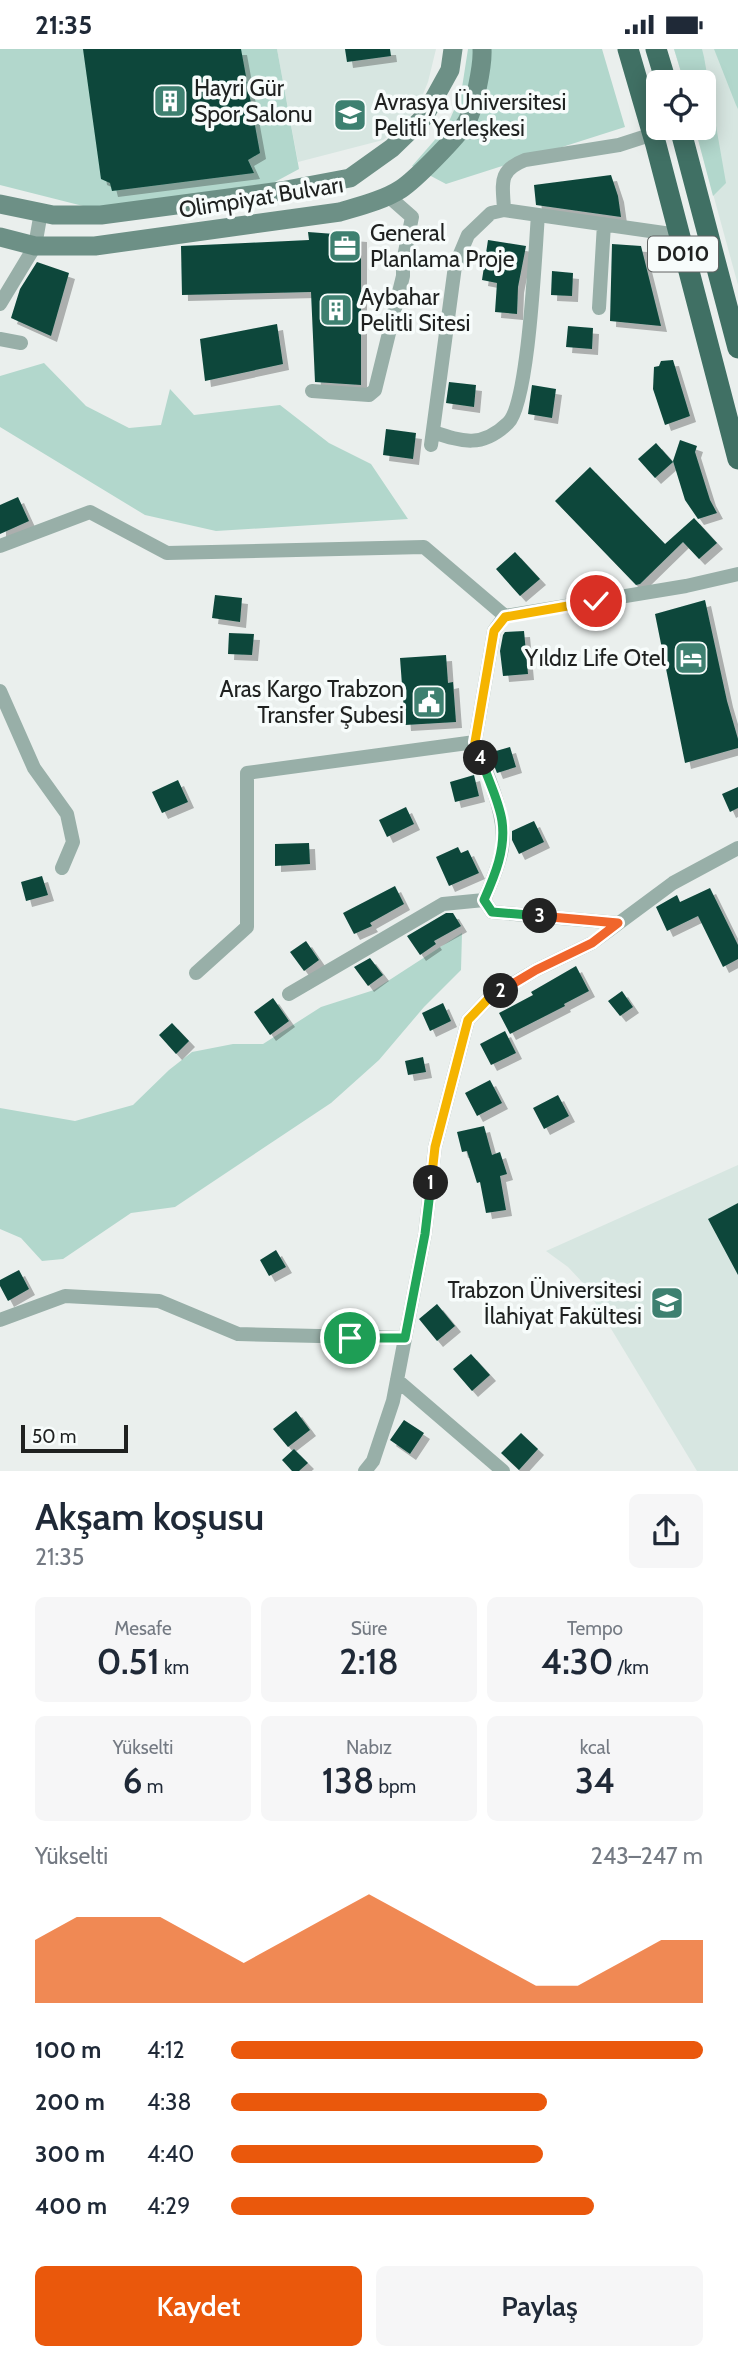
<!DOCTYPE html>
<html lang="tr">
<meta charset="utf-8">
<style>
body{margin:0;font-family:Cabin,sans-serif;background:#f6f6f7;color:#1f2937;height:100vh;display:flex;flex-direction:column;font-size:26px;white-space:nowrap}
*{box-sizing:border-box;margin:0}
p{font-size:23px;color:#747a83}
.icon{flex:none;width:38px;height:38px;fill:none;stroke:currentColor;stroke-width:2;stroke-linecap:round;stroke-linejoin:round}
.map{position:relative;height:1422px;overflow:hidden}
.side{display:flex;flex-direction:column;background:#fff;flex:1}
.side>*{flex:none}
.tools{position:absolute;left:646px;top:21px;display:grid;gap:14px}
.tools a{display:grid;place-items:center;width:70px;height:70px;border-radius:10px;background:#fff;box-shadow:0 4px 18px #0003;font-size:35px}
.scale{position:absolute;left:21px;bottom:18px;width:107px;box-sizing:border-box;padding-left:7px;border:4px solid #1f2120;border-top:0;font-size:19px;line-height:24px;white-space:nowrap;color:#1f2120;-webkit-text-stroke:5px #f7fcfb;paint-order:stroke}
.pin{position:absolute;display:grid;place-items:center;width:60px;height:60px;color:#fff;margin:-30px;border:4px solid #fff;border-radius:50%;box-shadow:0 2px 7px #0007}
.km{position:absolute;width:35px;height:35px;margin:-18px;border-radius:50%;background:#222;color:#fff;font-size:19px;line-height:35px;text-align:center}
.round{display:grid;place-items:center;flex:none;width:74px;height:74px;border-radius:10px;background:#f6f6f7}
.headline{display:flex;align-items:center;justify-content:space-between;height:119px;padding:0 35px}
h1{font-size:38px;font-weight:600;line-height:52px}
.metrics{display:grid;grid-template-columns:repeat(3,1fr);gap:10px;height:119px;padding:7px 35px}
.metrics div{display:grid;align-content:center;border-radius:10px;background:#f6f6f7;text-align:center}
.metrics b{font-size:35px;font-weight:600}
.metrics small{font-size:19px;font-weight:400}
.metrics p{font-size:19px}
.chart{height:196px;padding:14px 35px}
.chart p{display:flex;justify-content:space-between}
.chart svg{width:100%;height:126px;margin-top:7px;fill:#ea580c;opacity:.7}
.cta{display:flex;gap:14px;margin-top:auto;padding:14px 35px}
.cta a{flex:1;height:80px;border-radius:10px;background:#ea580c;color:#fff;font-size:28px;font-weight:600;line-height:80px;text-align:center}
.cta a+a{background:#f6f6f7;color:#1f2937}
ul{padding:0 35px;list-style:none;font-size:23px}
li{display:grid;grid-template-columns:112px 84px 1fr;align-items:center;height:52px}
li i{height:18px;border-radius:9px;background:#ea580c}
.status{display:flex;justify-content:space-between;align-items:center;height:49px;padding:0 35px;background:#fff;direction:ltr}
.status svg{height:19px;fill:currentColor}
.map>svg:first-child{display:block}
.built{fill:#d7e6e1}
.green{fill:#b2d7cc}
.building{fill:#0b473b;filter:url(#shadow)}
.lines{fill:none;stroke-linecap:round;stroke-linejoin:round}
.minor{stroke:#98afa8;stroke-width:14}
.secondary{stroke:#6d9086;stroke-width:19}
.trunk{stroke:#407064;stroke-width:21}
.split-1-casing{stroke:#fff;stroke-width:14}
.split-2-casing{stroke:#fff;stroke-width:14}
.split-3-casing{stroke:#fff;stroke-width:14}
.split-4-casing{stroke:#fff;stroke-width:14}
.split-5-casing{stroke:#fff;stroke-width:14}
.split-1{stroke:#22a559;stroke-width:9}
.split-2{stroke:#f5b400;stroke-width:9}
.split-3{stroke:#f0652b;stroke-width:9}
.split-4{stroke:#22a559;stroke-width:9}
.split-5{stroke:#f5b400;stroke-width:9}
.labels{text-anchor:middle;stroke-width:7;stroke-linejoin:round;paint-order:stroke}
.shield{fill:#f7fcfb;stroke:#606362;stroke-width:2}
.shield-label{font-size:21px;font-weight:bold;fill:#1f2120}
.poi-label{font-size:23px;fill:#1f2120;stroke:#f7fcfb;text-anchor:start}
.street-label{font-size:23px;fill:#1f2120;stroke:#f7fcfb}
</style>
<div class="status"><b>21:35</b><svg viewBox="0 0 49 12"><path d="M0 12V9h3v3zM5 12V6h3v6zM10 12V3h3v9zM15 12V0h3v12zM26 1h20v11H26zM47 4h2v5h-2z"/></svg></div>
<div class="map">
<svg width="738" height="1422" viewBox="0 0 738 1422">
<defs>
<filter id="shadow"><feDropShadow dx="6" dy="6" stdDeviation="0" flood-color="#0004"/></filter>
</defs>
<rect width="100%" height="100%" fill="#eaefed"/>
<!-- built -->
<path class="built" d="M277,0H436L428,33L419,55L402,77L383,91L298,113Z
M674,0H738V236L695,79H704V33H684Z
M738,1116V1422H697L584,1235L568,1218L546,1202Z"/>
<!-- green -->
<path class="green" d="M0,0H277L299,120L273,134L91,159L0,136Z
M468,0H602L625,78L446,135L412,117L447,77L461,45Z
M674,0H702L704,8L726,134L713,147L695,79H704V33H684Z
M714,0H738V60L736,56Z
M44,314L86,357L129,379L161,376L170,340L194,366L280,356L329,394L371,415L408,470L216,482L145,466L0,378V327Z
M462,884L461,921L424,958L379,1011L331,1054L175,1158L131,1164L63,1210L42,1212L21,1189L0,1180V1059L75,1072L133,1056L169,1021L192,1003L233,995H263L321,958L374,941Z"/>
<!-- building -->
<path class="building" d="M83,0H241L260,104L248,111L254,124L112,142L110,134L101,130Z
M345,0H390L391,7L347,13Z
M611,126L618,147L621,168L536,156L534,136Z
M308,183L361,187V336L315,333L311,243L182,246L181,197L309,191Z
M488,191L526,197L518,238L517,265L495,263L497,234L482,231Z
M612,195L641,197L661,277L610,272Z
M37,213L69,224L51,287L11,269L20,240Z
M552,222L573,224L572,247L551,246Z
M277,275L283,315L205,332L200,290Z
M568,277L593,279L592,300L566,298Z
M673,311L690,367L665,376L653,340L654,318L659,317L661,312Z
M449,333L476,336L474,358L446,354Z
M532,336L556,340L552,369L528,365Z
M386,380L416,384L413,410L383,406Z
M680,391L697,397L695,403L710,451L717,464L698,470L685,451L673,412Z
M656,394L673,413L655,429L638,410Z
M590,418L665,495L694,469L717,494L699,510L683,493L640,535L636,536L555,452Z
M18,448L29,472L0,485V456Z
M515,503L540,530L520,547L496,520Z
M215,546L242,549L240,573L212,569Z
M705,551L727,652L738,690V699L685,714L655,565Z
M524,582L528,625L503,627L500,602L503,586L505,583Z
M229,584L254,585L252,606L228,605Z
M446,606L448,634L453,633L456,673L405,676L400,609Z
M510,698L516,718L497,724L489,704Z
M474,726L479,747L455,753L450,733Z
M178,731L188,753L162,764L152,743Z
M738,738V759L730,763L722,745Z
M406,758L414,775L387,788L379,771Z
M534,772L544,793L519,805L512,791V782Z
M309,794L310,815L275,817V795Z
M458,798L461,804L468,801L479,824L449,837L436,808Z
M42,827L48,846L26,852L21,833Z
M395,837L404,855L370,874L372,877L354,885L343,864Z
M710,839L738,896V910L723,918L698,867L667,882L656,858L677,846L680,853Z
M446,864H453L461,877L434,892L436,895L420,906L407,887Z
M306,892L319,911L304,922L290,903Z
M370,909L383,926L368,937L354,918Z
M576,917L589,942L564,955L565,957L510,985L499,964L533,946L531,943Z
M622,942L633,958L620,967L608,952Z
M273,949L289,972L270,986L254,963Z
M443,954L451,972L430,982L422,964Z
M172,974L189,992L176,1005L159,986Z
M505,982L516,1004L491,1016L480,995Z
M423,1008L426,1023L408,1026L405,1012Z
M490,1031L502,1054L477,1067L465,1044Z
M558,1046L569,1067L544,1080L533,1059Z
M484,1077L492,1106L500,1103L507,1125L500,1127L506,1161L486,1164L480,1133L477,1134L467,1102L462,1103L457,1083Z
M738,1154V1226L708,1170Z
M276,1201L286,1218L269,1227L260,1211Z
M19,1221L29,1240L8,1252L0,1237V1231Z
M437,1255L455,1277L437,1292L419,1270Z
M471,1305L490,1326L472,1342L453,1320Z
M296,1362L310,1381L288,1398L273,1380Z
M404,1371L424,1384L410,1405L390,1391Z
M521,1384L538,1400L519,1421L501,1404Z
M294,1400L308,1414L299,1422H292L282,1411Z"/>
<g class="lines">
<!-- minor -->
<path class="minor" d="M504,161C503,135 497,122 525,111L619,96L653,85
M0,255L35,197L41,163
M599,259L604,175
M0,290L21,294
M312,342L369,346L375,341L403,227V213L412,168L387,146
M433,383C463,393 482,399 508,374C529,354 535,203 538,166
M431,396L455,217L468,186L491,164L504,161L678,186
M0,497L90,463L167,504L424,498L505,567L686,537L738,525
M0,642L34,719L67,765L73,793L62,819
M475,693L494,582L505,567
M196,924L247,878V724L475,693C486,725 507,764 502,799C499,818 491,834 484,851L492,863L618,874
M289,945L443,855L484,851
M0,1271L65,1247L159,1252L238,1285L405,1289
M397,1331L503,1422
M365,1422L373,1412L393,1352L425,1185L435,1098L468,971L489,949L536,921L592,894L673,834L738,799"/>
<!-- secondary -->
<path class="secondary" d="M0,155L53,166H101L281,142L350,129L392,99L424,68L450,21L453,0
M0,188L35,197H95L340,163C360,157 384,151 401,140C416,130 456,89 466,74C474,61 483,16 482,0"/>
<!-- trunk -->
<path class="trunk" d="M628,0L656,96L738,410
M656,0L666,33
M680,79L738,299"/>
</g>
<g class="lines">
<defs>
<path id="split-1" d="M350,1289H405L425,1185L431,1134"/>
<path id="split-2" d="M431,1134L435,1098L468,971L489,949L501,942"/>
<path id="split-3" d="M501,942L536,921L592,894L618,874L540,867"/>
<path id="split-4" d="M481,709C487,729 499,751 502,772C506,800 495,826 484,851L492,863L540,867"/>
<path id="split-5" d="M481,709L475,693L494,582L505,568L596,552"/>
</defs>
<!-- split-1 casing -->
<use href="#split-1" class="split-1-casing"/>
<!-- split-2 casing -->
<use href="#split-2" class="split-2-casing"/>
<!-- split-3 casing -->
<use href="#split-3" class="split-3-casing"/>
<!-- split-4 casing -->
<use href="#split-4" class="split-4-casing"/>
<!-- split-5 casing -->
<use href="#split-5" class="split-5-casing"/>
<!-- split-1 -->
<use href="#split-1" class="split-1"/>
<!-- split-2 -->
<use href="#split-2" class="split-2"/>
<!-- split-3 -->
<use href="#split-3" class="split-3"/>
<!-- split-4 -->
<use href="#split-4" class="split-4"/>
<!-- split-5 -->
<use href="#split-5" class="split-5"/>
</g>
<!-- icons -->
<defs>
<symbol id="building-square" viewBox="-11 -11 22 22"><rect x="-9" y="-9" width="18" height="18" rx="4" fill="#3e8070" stroke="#f7fcfb"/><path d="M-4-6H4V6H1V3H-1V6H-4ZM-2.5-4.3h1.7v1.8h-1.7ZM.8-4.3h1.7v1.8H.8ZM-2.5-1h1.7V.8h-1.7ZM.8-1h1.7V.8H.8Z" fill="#fff"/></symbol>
<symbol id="university-square" viewBox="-11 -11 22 22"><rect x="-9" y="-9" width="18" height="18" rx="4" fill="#3e8070" stroke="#f7fcfb"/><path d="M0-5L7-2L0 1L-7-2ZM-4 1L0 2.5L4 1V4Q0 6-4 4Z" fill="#fff"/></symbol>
<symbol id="office-square" viewBox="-11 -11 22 22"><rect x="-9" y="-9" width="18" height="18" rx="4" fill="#3e8070" stroke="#f7fcfb"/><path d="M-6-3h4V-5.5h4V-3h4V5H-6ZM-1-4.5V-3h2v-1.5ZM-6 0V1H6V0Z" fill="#fff"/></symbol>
<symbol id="hotel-square" viewBox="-11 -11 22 22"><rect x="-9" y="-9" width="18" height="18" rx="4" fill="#3e8070" stroke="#f7fcfb"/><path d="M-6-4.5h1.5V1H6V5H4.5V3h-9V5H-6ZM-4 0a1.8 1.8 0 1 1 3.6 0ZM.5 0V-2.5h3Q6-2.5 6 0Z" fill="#fff"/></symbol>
<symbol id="civic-square" viewBox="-11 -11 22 22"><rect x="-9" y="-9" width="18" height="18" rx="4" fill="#3e8070" stroke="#f7fcfb"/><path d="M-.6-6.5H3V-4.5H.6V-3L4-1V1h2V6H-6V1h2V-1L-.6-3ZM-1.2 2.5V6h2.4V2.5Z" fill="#fff"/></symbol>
</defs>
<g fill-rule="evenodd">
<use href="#building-square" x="151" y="33" width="38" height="38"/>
<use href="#university-square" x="331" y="47" width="38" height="38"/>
<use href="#office-square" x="326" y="178" width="38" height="38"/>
<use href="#building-square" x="317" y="242" width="38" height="38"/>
<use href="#hotel-square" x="672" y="590" width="38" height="38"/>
<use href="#civic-square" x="410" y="634" width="38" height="38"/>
<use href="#university-square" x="648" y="1235" width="38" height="38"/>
</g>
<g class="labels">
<!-- shield labels -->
<rect class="shield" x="648" y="187.5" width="70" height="35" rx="5"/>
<g class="shield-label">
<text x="683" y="212">D010</text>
</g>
<!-- poi labels -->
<g class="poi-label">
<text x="194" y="47">Hayri Gür<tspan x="194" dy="26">Spor Salonu</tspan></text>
<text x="374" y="61">Avrasya Üniversitesi<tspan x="374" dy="26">Pelitli Yerleşkesi</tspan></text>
<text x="370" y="192">General<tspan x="370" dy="26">Planlama Proje</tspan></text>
<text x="360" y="256">Aybahar<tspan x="360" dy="26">Pelitli Sitesi</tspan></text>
<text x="666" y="617" text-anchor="end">Yıldız Life Otel</text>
<text x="404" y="648" text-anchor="end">Aras Kargo Trabzon<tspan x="404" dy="26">Transfer Şubesi</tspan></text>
<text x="642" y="1249" text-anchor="end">Trabzon Üniversitesi<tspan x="642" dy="26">İlahiyat Fakültesi</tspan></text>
</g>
<!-- street labels -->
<g class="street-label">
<text transform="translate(261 148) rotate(-9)" y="8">Olimpiyat Bulvarı</text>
</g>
</g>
</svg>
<div class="tools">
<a><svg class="icon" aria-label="locate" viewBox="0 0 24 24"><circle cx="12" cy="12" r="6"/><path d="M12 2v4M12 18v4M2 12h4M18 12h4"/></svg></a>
</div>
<div class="scale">50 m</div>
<div class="pin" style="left:350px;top:1289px;background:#1e9e55"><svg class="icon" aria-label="arrive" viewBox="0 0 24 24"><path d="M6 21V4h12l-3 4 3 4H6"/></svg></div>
<div class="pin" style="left:596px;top:552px;background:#d93025"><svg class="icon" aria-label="check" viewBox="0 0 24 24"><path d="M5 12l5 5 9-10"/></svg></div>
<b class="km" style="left:431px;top:1134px">1</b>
<b class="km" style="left:501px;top:942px">2</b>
<b class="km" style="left:540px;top:867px">3</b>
<b class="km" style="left:481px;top:709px">4</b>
</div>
<section class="side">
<div class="headline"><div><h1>Akşam koşusu</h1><p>21:35</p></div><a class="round"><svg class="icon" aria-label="share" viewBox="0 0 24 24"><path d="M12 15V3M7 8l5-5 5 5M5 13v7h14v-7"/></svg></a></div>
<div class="metrics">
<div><p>Mesafe</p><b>0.51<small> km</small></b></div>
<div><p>Süre</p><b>2:18</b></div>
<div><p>Tempo</p><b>4:30<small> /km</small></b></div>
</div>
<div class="metrics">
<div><p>Yükselti</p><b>6<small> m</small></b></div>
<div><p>Nabız</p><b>138<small> bpm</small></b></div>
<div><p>kcal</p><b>34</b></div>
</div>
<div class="chart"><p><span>Yükselti</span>243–247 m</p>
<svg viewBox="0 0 160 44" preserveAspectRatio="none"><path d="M0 44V22L10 14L20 14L30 14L40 22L50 30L60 22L70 14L80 6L90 14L100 22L110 30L120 38L130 38L140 30L150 22L160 22V44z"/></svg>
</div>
<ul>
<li><b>100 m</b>4:12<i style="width:100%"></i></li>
<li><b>200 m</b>4:38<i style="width:67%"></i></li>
<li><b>300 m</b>4:40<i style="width:66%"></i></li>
<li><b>400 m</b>4:29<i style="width:77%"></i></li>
</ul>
<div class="cta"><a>Kaydet</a><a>Paylaş</a></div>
</section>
